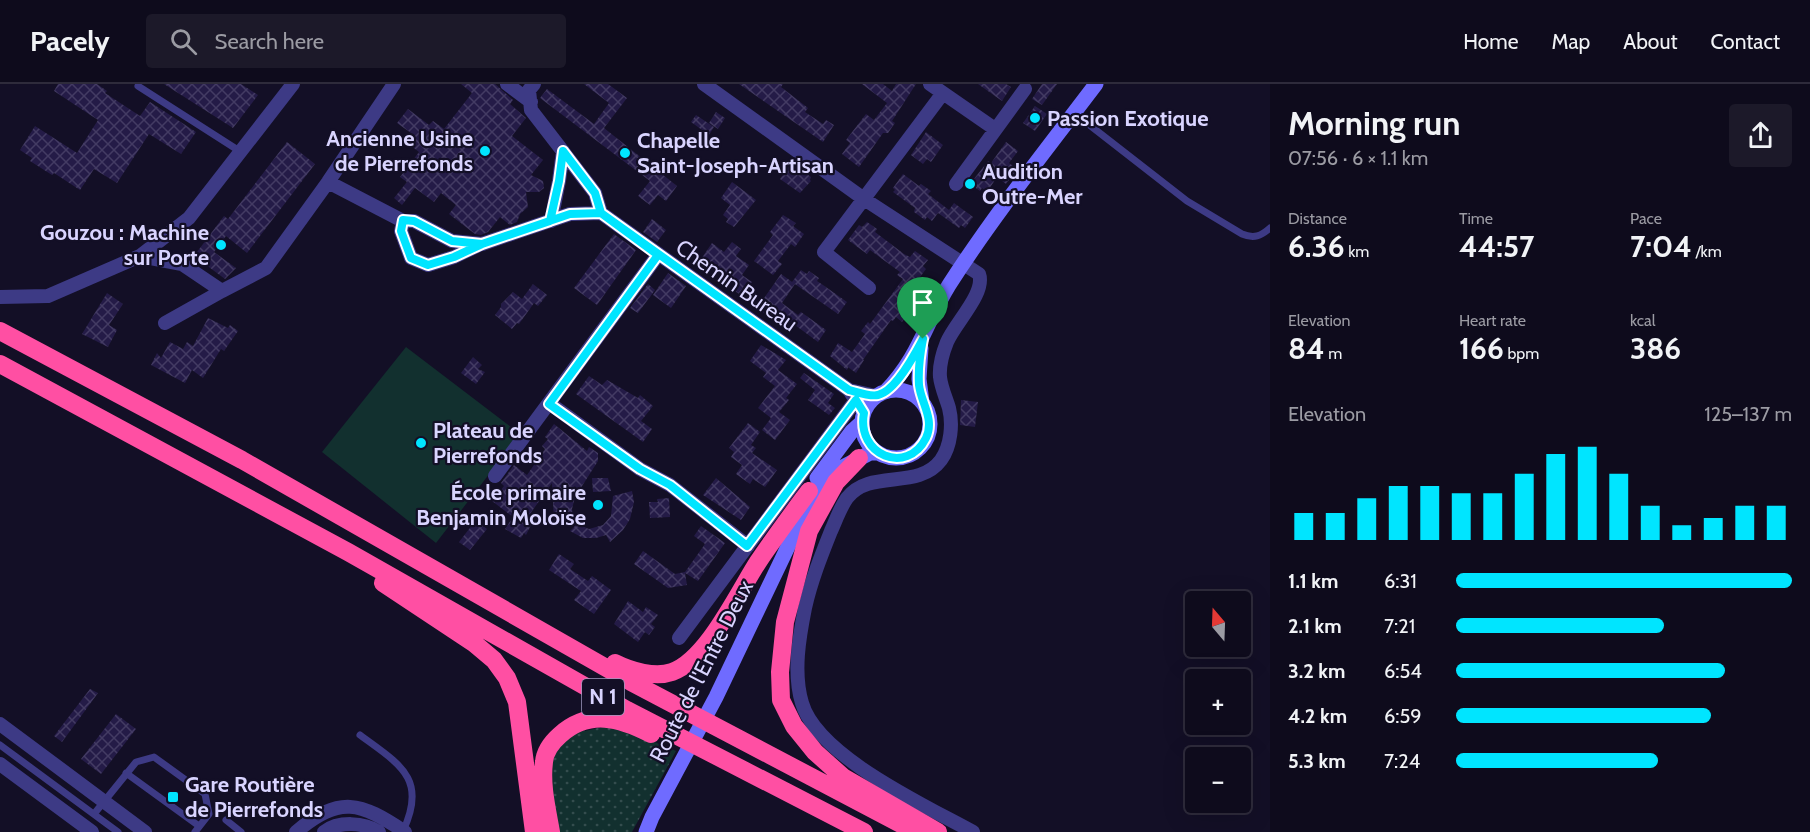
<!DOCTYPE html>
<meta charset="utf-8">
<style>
body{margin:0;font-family:Cabin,sans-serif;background:#1c1929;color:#f1f3f6;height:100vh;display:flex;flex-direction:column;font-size:22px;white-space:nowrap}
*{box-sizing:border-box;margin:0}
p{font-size:20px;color:#9b9ba3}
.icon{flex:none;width:33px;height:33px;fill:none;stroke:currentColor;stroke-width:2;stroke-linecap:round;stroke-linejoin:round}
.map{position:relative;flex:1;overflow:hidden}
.details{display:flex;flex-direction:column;background:#0e0b1c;width:540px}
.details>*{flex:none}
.needle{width:39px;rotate:341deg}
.tools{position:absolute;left:1185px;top:507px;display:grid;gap:12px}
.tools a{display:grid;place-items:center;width:66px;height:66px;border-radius:6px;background:#0e0b1c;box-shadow:0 6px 24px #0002,0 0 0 2px #2e2b3b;font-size:30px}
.pin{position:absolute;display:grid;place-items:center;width:51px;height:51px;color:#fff;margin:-62px -26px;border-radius:50% 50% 50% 0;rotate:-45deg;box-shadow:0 0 6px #0007}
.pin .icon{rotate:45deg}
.round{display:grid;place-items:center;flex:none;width:63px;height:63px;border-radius:6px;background:#1c1929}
.overview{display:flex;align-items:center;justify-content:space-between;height:102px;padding:0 18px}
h1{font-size:33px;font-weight:700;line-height:45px}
.stats{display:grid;grid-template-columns:repeat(3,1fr);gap:9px;height:102px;padding:6px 18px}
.stats div{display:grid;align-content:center}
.stats b{font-size:30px;font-weight:700}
.stats small{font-size:16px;font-weight:400}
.stats p{font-size:16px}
.chart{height:168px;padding:12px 18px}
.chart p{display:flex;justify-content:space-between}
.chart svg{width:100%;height:108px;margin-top:6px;stroke:#00e5ff;stroke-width:6}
ul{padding:0 18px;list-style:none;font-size:20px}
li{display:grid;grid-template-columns:96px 72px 1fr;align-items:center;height:45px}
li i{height:15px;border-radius:8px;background:#00e5ff}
header{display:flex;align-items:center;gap:36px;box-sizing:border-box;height:84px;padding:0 30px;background:#0e0b1c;border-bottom:2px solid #2e2b3b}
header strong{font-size:28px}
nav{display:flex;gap:33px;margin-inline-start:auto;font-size:21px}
.search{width:420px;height:54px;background:#1c1929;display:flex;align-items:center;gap:15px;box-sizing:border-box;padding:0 21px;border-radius:6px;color:#9b9ba3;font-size:22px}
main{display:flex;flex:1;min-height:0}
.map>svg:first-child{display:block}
.grass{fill:url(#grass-dots)}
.garden{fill:#12302f}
.building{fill:url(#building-cross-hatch)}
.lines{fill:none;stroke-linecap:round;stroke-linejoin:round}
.lane{stroke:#3d3a85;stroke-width:7}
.street{stroke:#3d3a85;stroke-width:14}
.secondary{stroke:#6f6bff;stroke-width:15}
.highway{stroke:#ff4fa3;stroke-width:18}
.route-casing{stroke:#fff;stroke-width:12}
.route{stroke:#00e5ff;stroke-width:8}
.poi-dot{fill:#00e5ff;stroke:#130f26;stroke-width:2}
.labels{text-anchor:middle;stroke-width:4.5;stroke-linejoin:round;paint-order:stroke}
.shield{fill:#130f26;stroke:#9e99be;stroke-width:1.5}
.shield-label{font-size:21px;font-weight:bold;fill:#d9d4ff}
.poi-label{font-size:22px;font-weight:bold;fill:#d9d4ff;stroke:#130f26;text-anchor:start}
.street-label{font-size:22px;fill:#d9d4ff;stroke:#130f26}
</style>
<header>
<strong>Pacely</strong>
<div class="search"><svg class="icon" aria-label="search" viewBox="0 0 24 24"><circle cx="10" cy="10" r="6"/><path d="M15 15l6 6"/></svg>Search here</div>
<nav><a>Home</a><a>Map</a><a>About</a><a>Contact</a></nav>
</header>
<main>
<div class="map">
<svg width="1270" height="748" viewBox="0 0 1270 748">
<defs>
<pattern id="grass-dots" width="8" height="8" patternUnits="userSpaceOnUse" patternTransform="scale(1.5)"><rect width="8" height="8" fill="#12302f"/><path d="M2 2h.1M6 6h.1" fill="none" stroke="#344d4e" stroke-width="1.8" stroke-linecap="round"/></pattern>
<pattern id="building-cross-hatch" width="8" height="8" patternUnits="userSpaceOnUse" patternTransform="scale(1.5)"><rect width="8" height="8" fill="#241b47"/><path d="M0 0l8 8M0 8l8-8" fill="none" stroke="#433b63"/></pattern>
</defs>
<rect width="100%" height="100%" fill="#130f26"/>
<!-- grass -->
<path class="grass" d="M602,643L621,644L676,667L632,748H557C554,720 540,679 563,656C568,651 577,648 583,644L585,647Z"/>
<!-- garden -->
<path class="garden" d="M406,263L520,350L436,459L322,368Z"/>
<!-- building -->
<path class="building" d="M58,0H97L107,7L105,9L140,32L150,18L196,48L181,70L149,50L117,99L94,85L80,106L54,89L52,91L30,77L32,74L20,66L35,42L77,69L98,36L54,7Z
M164,0H241L258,11L233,44Z
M461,0H495L513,16L510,20L526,34L512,52L543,76L531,91L543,97L544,104L539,108H526L528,123L520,130L517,138L510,141L500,133L488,148L481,151L475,150L449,130L456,121L441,109L434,118L415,104L402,121L394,114L407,98L400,93L419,68L405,57L411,49L397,39L408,25L429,41L433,37L444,45L472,9Z
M584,0H608L627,14L604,44L677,102L666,117L658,111L650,121L638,112L650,97L540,14L547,5L594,40L609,19Z
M739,0H783L781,3L808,24L805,28L823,40L826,36L834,41L823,58Z
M862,0H883L892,7L896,0H916L892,37L895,39L888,49H883L859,83L842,70L850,59L846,56L866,30L874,36L887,19Z
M978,0H1006L1011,3L1002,17Z
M1042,0H1057L1042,21L1032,15Z
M1035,22L1047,30L1035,47L1023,39Z
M716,28L725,34L718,45L709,39Z
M696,31L714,43L709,51L691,38Z
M926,48L943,61L931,78L927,75L923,80L911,71Z
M287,58L315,80L247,169L226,152L214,168L236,184L225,195L194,172L224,132L228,135Z
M1006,58L1018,67L1009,79L1017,85L1006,100L997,93L987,108L982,104L980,107L970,100L988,77L991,79Z
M791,79L811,93L810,96L811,97L800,109L780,95Z
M903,90L919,102L921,100L931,107L928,110L949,126L954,119L973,133L965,144L961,141L959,144L938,129L932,137L927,133L925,136L914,128L915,124L893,108L895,106L893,104Z
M732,98L756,116L734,143L726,138L728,135L723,131L730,121L721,114Z
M783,131L796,139L793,142L804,150L795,163L791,160L778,177L782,180L773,191L754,177L773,151L770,148Z
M652,135L666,146L657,158L643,148Z
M867,138L877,145L875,148L904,170L910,173L915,167L928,176L923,182L926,185L905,214L910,218L906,222L911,226L902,238L896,233L893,237L891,236L863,276H864L856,289L848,283L847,286L830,272L838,259L852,268L865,250L861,247L868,238L870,240L903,195L897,191L900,188L870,166L867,170L848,156L859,141L862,143Z
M614,150L636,166L597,221L574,204Z
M732,158L741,165L736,172L749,181L742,191L752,198L742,212L732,205L735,200L701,175L712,159L724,168Z
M801,186L807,190L809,187L819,194L817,197L823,201L847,218L838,230L792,198Z
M668,189L686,202L671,224L653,211Z
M781,190L795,200L782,219L798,231L801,228L826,246L818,258L780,230L775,237L761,227L766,220L762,217Z
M533,200L547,211L538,222L534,219L519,240L517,239L512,245L495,231L501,223V220L513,208L522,215Z
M648,200L655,206L638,229L630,224Z
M107,209L123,220L109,241L117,246L108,263L82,250Z
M208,234L228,244L230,241L238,247L224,267L221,265L203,294L192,286L185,299L151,281L157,269L161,274L170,258L183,265L187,258L193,262Z
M761,261L786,276L778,286L797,300L786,314L789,316L779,328L790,336L775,356L762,346L771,334L758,324L775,302L763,293L766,289L750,277Z
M473,273L482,281L478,285L485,288L476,300L461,289Z
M804,289L834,310L828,319L835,324L829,331L808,316L815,306L800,294Z
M589,292L602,301L607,296L638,314L640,311L653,322L641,337L652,345L643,358L576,310Z
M961,316L978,318L975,343L960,341Z
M748,339L760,348L751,361L756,364L752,369L777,386L765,403L753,395L750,400L736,390L742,381L731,373L734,368L729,364Z
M554,340L587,367L589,363L598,369V377L575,413L572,425L573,433L554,437L552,399L525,437L531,441L526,451L524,449L521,454L505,445L513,433L492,417L504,402L501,399L514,381L527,391L545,365L542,362L548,355L545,353Z
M592,394H608L611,407L593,408Z
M716,394L750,423L741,436L703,411Z
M632,407L634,418L630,435L623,446L610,458L606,451L596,454H583L570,447L577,440L589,445L603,441L611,432L613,412Z
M669,414L670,433L650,434L649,418H658L657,415Z
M476,436L487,445L470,466L459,458Z
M701,442L725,459L698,497L685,489L687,501L668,504L634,480L643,467L675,490L685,488L705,460L694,452Z
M559,470L574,480L570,485L588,497L592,492L611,506L594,530L574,516L581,507L549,486Z
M628,517L643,528L646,523L658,531L651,540L655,543L649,551L645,548L638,558L614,540Z
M90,605L98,609L62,658L54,652Z
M116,630L136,645L101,690L81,675Z"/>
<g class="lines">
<!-- lane -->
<path class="lane" d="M138,2L241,68
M1074,29L1187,117L1242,150C1254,155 1261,152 1270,144
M360,651C399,680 428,694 403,747
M0,661L118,748
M126,689L199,742
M94,730L136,678L154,673L205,710L209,730L195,748
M226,736L241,748"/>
<!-- street -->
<path class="street" d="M507,0L531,18
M534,0L529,6L531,26L595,109L601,129
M704,0L864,115L979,190C986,209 955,239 947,258C943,268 939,281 940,293C941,303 946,314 949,324C953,340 951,362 941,376C918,407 870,384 847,414C840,424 836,436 831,447C821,472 811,497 805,524C799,554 793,589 802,619C817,672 926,722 973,748
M930,0L995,45
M328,98L403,137H414L452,157L482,160L570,130L601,129
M956,100L1025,5
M601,129L849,306L864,329
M403,137L401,147L411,174L428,181L454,173L481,160
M551,137L559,97L563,67
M140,172L182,180L222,207L266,184L328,98L394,0
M869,204L824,168L943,9
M0,213L48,212L140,172L189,134L293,0
M165,239L222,207
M849,306L876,312
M549,319L640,385L670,401L748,462
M495,392L658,171
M679,554L856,316
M0,640L145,748
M0,680L92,748
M296,748C340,711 360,718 405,748
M324,748C338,737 364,738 379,748"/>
<!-- secondary -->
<path class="secondary" d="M921,264L919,295L922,318
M862 340a34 34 0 1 1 68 0a34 34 0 1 1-68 0Z
M886,307C919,273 926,238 949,201C994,131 1046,66 1096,0
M817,394L852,347L862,338
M646,748L652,733L716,613L805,427L835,387L870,369H878"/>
<!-- highway -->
<path class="highway" d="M0,247L242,376L631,598L916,748
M0,280L348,468L627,626L864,748
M859,374L836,398L809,447L785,538L780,588L781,616L794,642L815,668L843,693L938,748
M383,499L475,560L494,576L507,594L517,618L534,748
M615,579C631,587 655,594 672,588C707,576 738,509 758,478C774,454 792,430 809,407
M551,748C547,725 541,701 544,678C545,667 552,658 560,651C589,625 620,634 651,650"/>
</g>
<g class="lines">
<defs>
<path id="route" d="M923,255C915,270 896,307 878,311C870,313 857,308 849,306L601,129L570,130L482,160L452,157L414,137L403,136L401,147L411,174L428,181L454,173L482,160L550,137L559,97L563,67L595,109L601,129L658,171L549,320L640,385L670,401L747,462L856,316L864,329C856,371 907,392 926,354C935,335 921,319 919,301C918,285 920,270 923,255"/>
</defs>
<!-- route casing -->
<use href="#route" class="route-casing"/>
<!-- route -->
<use href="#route" class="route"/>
</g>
<!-- markers -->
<g class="poi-dot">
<circle cx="1035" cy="34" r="6"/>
<circle cx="485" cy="67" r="6"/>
<circle cx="625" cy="69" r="6"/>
<circle cx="970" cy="100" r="6"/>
<circle cx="221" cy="161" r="6"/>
<circle cx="421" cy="359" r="6"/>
<circle cx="598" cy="421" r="6"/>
<rect x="167" y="707" width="12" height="12" rx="3"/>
</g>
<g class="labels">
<!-- shield labels -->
<rect class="shield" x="582" y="595" width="42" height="36" rx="4.5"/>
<g class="shield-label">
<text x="603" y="620">N 1</text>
</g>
<!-- poi labels -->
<g class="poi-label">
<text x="1047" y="42">Passion Exotique</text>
<text x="473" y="62" text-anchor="end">Ancienne Usine<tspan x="473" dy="25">de Pierrefonds</tspan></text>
<text x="637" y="64">Chapelle<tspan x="637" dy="25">Saint-Joseph-Artisan</tspan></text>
<text x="982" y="95">Audition<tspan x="982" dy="25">Outre-Mer</tspan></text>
<text x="209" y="156" text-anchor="end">Gouzou : Machine<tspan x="209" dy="25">sur Porte</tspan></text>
<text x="433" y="354">Plateau de<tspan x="433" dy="25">Pierrefonds</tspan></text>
<text x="586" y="416" text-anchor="end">École primaire<tspan x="586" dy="25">Benjamin Moloïse</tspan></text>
<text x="185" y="708">Gare Routière<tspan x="185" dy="25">de Pierrefonds</tspan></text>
</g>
<!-- street labels -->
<g class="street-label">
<text transform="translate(737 201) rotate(35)" y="8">Chemin Bureau</text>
<text transform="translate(701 587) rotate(-63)" y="8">Route de l'Entre Deux</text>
</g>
</g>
</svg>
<div class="tools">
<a><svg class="needle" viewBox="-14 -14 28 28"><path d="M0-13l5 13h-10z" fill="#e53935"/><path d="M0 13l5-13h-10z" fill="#9b9ba3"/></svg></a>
<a>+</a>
<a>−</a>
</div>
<div class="pin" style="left:923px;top:255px;background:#1e9e55"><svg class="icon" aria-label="arrive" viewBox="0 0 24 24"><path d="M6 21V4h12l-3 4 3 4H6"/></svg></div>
</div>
<section class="details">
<div class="overview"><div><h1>Morning run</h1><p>07:56 · 6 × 1.1 km</p></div><a class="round"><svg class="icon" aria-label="share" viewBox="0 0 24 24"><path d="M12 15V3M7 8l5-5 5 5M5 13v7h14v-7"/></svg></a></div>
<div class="stats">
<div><p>Distance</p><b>6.36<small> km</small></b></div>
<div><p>Time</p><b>44:57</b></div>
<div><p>Pace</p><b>7:04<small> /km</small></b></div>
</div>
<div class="stats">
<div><p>Elevation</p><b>84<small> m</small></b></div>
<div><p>Heart rate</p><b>166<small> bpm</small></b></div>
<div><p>kcal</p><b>386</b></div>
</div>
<div class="chart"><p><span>Elevation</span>125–137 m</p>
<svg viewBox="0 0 160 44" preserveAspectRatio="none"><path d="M5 44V33M15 44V33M25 44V27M35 44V22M45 44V22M55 44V25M65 44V25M75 44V17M85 44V9M95 44V6M105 44V17M115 44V30M125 44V38M135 44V35M145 44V30M155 44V30"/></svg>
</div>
<ul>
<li><b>1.1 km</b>6:31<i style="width:100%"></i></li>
<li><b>2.1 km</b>7:21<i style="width:62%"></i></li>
<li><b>3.2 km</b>6:54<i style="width:80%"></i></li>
<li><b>4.2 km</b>6:59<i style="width:76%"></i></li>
<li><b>5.3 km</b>7:24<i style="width:60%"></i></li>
</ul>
</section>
</main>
